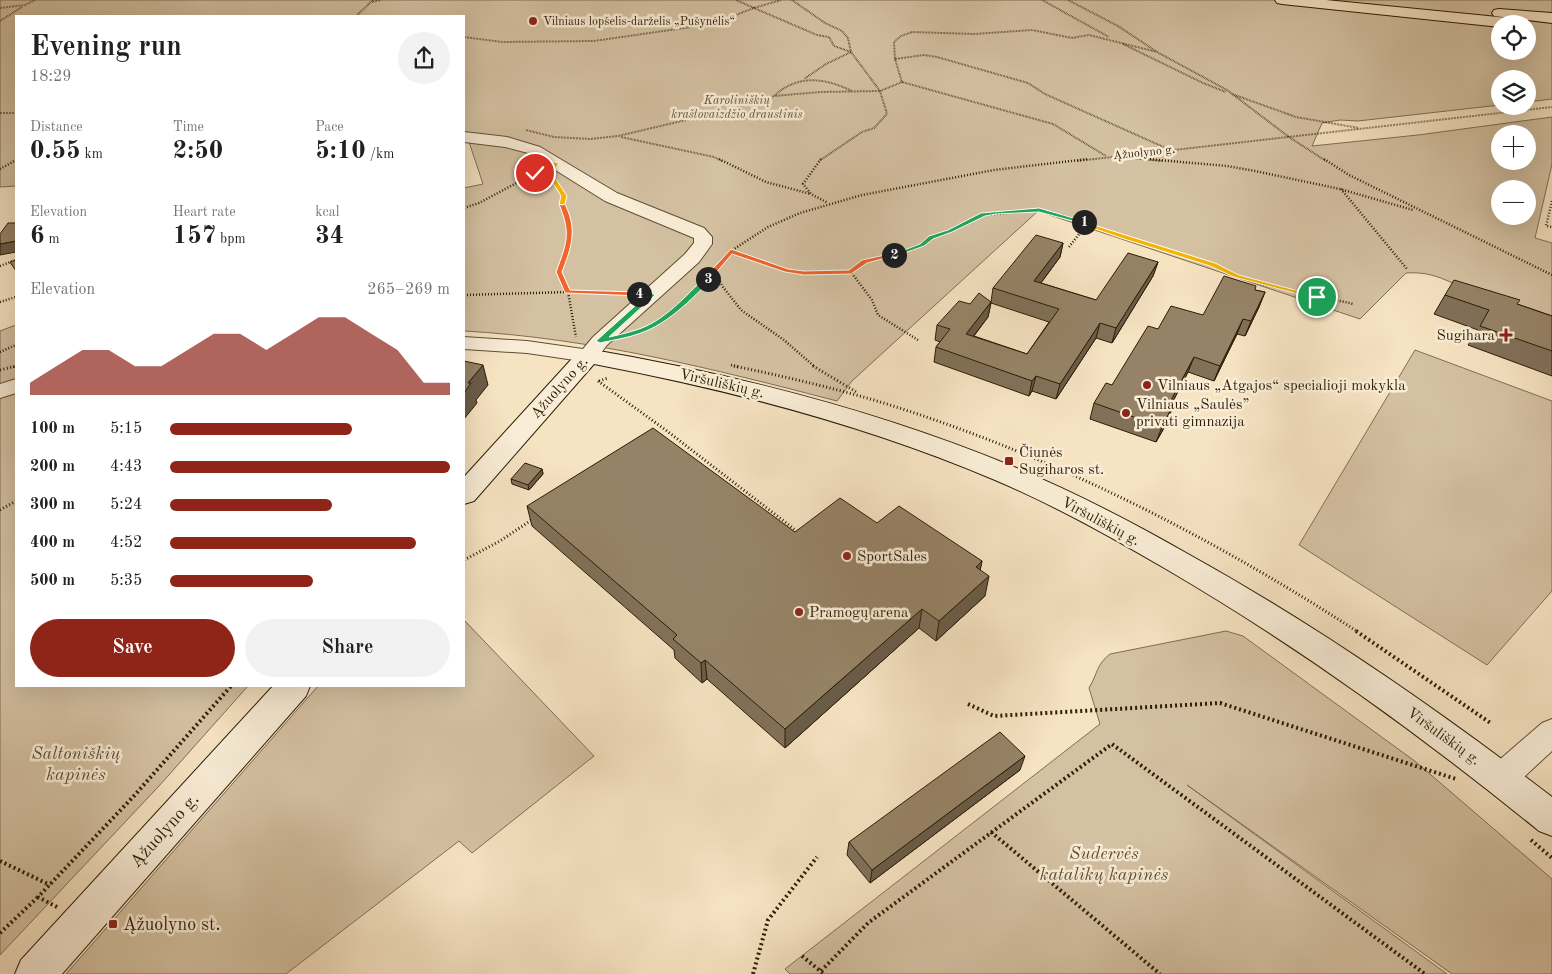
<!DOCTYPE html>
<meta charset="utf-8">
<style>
body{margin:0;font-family:"Old Standard TT",serif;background:#f2f2f2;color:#202124;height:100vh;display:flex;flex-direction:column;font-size:19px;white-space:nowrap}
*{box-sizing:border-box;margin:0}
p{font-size:16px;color:#757577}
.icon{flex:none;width:28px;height:28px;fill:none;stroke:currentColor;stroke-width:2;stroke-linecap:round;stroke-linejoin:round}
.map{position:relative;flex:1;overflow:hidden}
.sheet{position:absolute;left:15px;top:15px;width:450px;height:672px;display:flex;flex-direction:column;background:#fff;border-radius:0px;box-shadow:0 5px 20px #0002}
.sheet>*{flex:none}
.tools{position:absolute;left:1491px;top:15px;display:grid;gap:10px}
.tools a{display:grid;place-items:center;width:45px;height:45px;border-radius:50%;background:#fff;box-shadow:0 5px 20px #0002;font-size:25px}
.pin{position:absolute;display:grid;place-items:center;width:42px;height:42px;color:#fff;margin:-21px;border:2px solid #fff;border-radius:50%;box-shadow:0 1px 5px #0007}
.km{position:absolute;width:25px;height:25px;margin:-12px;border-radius:50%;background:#222;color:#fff;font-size:14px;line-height:25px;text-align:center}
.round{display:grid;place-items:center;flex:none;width:52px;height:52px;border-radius:26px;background:#f2f2f2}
.head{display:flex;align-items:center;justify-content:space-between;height:85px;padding:0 15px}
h1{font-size:28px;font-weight:700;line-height:38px}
.stats{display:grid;grid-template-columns:repeat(3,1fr);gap:8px;height:85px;padding:5px 15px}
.stats div{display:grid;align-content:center}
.stats b{font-size:25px;font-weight:700}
.stats small{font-size:14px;font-weight:400}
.stats p{font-size:14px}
.chart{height:140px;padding:10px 15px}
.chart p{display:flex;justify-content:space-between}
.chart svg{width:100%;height:90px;margin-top:5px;fill:#8f2418;opacity:.7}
.primary-button{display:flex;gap:10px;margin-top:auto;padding:10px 15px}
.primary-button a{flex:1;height:58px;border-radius:30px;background:#8f2418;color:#fff;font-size:20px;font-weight:700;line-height:58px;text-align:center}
.primary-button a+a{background:#f2f2f2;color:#202124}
ul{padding:0 15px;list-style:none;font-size:16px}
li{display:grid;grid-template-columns:80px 60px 1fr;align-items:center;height:38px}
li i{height:12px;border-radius:6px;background:#8f2418}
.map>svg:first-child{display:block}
.green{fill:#d4c1a2;stroke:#806e53;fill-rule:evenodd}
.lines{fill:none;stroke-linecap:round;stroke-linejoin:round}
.street-casing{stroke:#5f4e34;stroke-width:2}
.secondary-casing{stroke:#2d1c04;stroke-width:2}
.primary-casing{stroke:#2d1c04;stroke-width:2}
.path-far3{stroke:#2d1c04;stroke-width:2;stroke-dasharray:0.5 1;stroke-linecap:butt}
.path-far2{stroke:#2d1c04;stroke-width:2.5;stroke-dasharray:1 2;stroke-linecap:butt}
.path-far1{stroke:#2d1c04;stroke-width:3;stroke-dasharray:1 2.5;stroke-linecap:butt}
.path{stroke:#2d1c04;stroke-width:4;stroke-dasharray:2 3;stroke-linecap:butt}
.street{fill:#f9edd7;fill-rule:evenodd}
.secondary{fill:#f9edd7;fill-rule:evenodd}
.primary{fill:#f6e3c2;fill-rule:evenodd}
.wall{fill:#817159;stroke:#2d1c04;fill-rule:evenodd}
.shaded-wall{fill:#695c48;stroke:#2d1c04}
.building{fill:#968367;stroke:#2d1c04}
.split-1{fill:#f5b400;stroke:#fff}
.split-2{fill:#22a559;stroke:#fff}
.split-3{fill:#f0652b;stroke:#fff}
.split-4{fill:#22a559;stroke:#fff}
.split-5{fill:#f0652b;stroke:#fff}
.split-6{fill:#f5b400;stroke:#fff}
.poi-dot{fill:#8f2418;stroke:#f9edd7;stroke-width:2}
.labels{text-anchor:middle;stroke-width:5;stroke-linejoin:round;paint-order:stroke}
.far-poi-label{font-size:12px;fill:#2d1c04;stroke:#f9edd7;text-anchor:start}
.far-park-label{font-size:12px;font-style:italic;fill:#5f4e33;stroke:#f9edd7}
.far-street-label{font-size:12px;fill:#2d1c04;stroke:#f9edd7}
.poi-label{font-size:15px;fill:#2d1c04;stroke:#f9edd7;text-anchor:start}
.street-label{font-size:15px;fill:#2d1c04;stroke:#f9edd7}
.near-park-label{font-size:18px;font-style:italic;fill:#5f4e33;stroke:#f9edd7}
.near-street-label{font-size:18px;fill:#2d1c04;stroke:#f9edd7}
.near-poi-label{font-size:18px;fill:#2d1c04;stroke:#f9edd7;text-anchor:start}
</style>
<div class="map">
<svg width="1552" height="974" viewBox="0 0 1552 974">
<rect width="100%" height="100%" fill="#f6e3c2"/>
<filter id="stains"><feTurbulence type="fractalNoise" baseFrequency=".004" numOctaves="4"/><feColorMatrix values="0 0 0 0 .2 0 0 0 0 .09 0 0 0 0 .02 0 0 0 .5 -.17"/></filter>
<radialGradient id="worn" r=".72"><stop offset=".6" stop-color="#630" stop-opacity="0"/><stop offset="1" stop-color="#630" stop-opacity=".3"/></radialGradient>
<!-- green -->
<path class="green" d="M0,0H1552V99L1528,102V79H1500V105L1358,121L1340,120L1322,123L1312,146L1418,135L1552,117V164L1535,238L1552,243V321C1526,312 1501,303 1475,293C1449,283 1436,271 1406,273L1360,319L1038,211L852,381L837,401C714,369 591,338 464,331V188L483,184L466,133L464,132V16H16V186L0,187ZM1500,24H1528V51H1500ZM1500,134H1528V161H1500ZM1500,189H1528V216H1500Z
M16,325V686H248L159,786L0,955V331Z
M1415,350L1552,401V591L1487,665L1299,545Z
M464,620L594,756L472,853L459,841L286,974H66L318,686H464Z
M1226,631L1243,636L1416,762L1552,879V974H1452L1187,785L1447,974H790L785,969L1100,724L1089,688C1098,673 1096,665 1110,654Z"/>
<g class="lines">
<defs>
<path id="street" d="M464,132L507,137L540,147L617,193L704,228L712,237V244L699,262L607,345L595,361L588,362L527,353L464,349V337L527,341L583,349L593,337L685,254L694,243V238L605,201L528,153L505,147L464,142Z
M16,379V393L0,398V384Z
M1552,719V751L1512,788L1501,792L1490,788L1486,778L1490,768L1542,723Z"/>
<path id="secondary" d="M588,349C734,374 877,410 1014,467C1074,492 1132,522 1188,554C1316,625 1436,708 1552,797V836L1539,831C1421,735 1298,646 1166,569C1111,537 1054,505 995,480C866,425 731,390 594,364L474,501L464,504V477L579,351Z
M273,686H310L306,696L62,974H15L21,960Z"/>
<path id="primary" d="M1275,0H1326L1518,19L1523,21L1525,24H1500V27L1282,4L1277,3Z
M1499,9L1552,13V23L1494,16L1492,13L1494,10Z"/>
</defs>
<!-- street casing -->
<use href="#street" class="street-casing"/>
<!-- secondary casing -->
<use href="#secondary" class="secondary-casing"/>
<!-- primary casing -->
<use href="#primary" class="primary-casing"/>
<!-- path-far3 -->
<path class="path-far3" d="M792,0L825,23L842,31L848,38L851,52L880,91L887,114L874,128L862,132L819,161
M1042,0L1109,37
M1068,0L1118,26L1157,52L1227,90L1289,137L1326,161
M372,2L381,0
M0,8L25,5L35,0
M754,8L817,35L829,37L834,46L851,52L826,64L804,79
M754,8L781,0
M356,16L373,0
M0,21L22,7
M464,37L502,42L594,41L712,24L754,8L736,0
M1123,44L1203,83L1226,92
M895,59L924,55L937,57L1028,83L1045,94L1168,149
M902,82L1053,124L1106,156
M1232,94L1296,117L1359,128
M775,95C799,74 825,78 852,91
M0,113H16
M526,130L554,137L590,139L618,136L724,111L774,96L820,92L880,91L902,82L895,59L894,42L901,36L912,32L974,34L1032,30L1072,38L1089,35L1157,52
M621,137L714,157L722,161
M1118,157L1162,161
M1077,161L1552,107"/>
<!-- path-far2 -->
<path class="path-far2" d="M719,159L766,182L811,194
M821,159L803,184L811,194L828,203
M1147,159L1227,166L1255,171L1340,189L1413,210
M1324,159L1349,175L1552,275
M0,169L16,160
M555,183L564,196L561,202C572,230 569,244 559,272L568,292L576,337
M1341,189L1407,269
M1552,201L1546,226L1552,227
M464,208L479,203L539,171
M1069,247L1087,224
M731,251L787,271L804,273L851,272
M0,266L16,260
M714,271L723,287L741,310L784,340L815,367
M464,295L568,292L626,294
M0,302L16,297
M638,332L658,322L682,303L702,285L731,251L768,227L800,213L862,195L994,170L1088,159
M918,340L878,315L872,300L851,272L865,261L893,255L922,245L931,237L950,231L984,215L1039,210L1068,217L1123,237L1212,265L1236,276L1261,284L1354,304
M0,352L16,345
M731,365L739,367
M13,367L16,366"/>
<!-- path-far1 -->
<path class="path-far1" d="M734,366C782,376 830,387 877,401C1047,453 1209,535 1358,632
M813,366L858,393
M0,370L16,366
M598,381L667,431L798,532
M599,381L608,378
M0,510L16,501
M464,560L500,541L533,519"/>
<!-- path -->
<path class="path" d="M1356,631L1492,724
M968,704L994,716L1220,703L1456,779
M991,832L1160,974
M1531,840L1552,858
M0,861L50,885
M57,907L38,897L133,797L231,686
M0,933L38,897
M802,956L824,974
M821,971L868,923L1112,744L1425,974
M753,974L768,920L817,857"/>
<!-- street -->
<use href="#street" class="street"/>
<!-- secondary -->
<use href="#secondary" class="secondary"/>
<!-- primary -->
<use href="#primary" class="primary"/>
</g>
<!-- wall -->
<path class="wall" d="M1063,243L1060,257L1041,283L1096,300L1158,262L1153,276L1112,343L1096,338L1056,399L1032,391L1029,396L934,362L936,347L940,342L935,340L937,325L970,304L991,302L993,288ZM991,303L1049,322L1027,354L974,336L988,317Z
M1255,290L1265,292L1259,307L1245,336L1237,334L1214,381L1188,372L1171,405L1168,421L1156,442L1090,419L1094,403L1112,385L1158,329L1203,315Z
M1445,295L1517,304L1552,316V376L1468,345L1478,330L1434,314Z
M542,469L543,474L529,490L512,484L511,479Z
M527,506L795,532L877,523L982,561L980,570L985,596L936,641L919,628L785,748L707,679L702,683L675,658L674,650L532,526Z
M1020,770L870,883L847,855L849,842Z"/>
<!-- shaded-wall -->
<path class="shaded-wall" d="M16,241V252L0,255V244Z
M1063,243L1060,257L1031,296L1034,281Z
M1158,262L1153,276L1112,343L1116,328Z
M1265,292L1259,307L1245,336L1251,321Z
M991,302L988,317L964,348L966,334Z
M1243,319L1237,334L1214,381L1220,366Z
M1100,323L1096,338L1056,399L1060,384Z
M1194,357L1188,372L1164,419L1169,404Z
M483,365L488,385L476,400L477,403L464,419V393L468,383Z
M1036,376L1032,391L1029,396L1032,381Z
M1173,405L1168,421L1156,442L1162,427Z
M542,469L543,474L529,490L528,485Z
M982,561L978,581L976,567Z
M989,576L985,596L936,641L939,621Z
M922,609L919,628L785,748V729Z
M705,660L707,679L702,683L701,663Z
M1025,756L1020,770L870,883L872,870Z"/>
<!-- building -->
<path class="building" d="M8,223H16V241L0,244V234Z
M1036,235L1063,243L1034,281L1096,300L1128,253L1158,262L1116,328L1100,323L1060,384L1036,376L1032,381L936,347L950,329L937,325L959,301L970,304L979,293L991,302L966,334L1027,354L1059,309L993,288Z
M16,260V271L10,262Z
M1224,276L1256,286L1255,290L1265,292L1251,321L1243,319L1220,366L1194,357L1169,404L1173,405L1162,427L1094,403L1106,383L1112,385L1148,326L1158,329L1171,306L1203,315Z
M1454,280L1520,300L1517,304L1552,316V351L1480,326L1489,310L1445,295Z
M464,361L483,365L468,383H471L464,393Z
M653,428L795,532L840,498L877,523L899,506L982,561L976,567L989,576L939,621L922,609L785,729L705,660L701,663L673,639L677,635L527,506Z
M525,463L542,469L528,485L511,479Z
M1000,732L1025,756L872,870L849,842Z"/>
<!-- split-1 -->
<path class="split-1" d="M1081,221L1215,263L1239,275L1321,297L1317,299L1234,277L1210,266L1121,238L1081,224Z"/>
<!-- split-2 -->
<path class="split-2" d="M1039,208L1087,222L1084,224L1039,212L996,214L985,216L952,232L933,239L924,246L896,256L891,255L920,244L929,236L948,230L981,213Z"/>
<!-- split-3 -->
<path class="split-3" d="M731,249L788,269L804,271L849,270L862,260L894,253L897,255L867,263L851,274L804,275L785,272L732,254L710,280H705V277Z"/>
<!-- split-4 -->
<path class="split-4" d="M705,277L711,279C693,299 667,324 641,333C628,338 613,340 600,343L596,341L646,296H636V293H652L655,295L609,337C618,335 627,333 636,330C663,322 686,296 705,277Z"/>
<!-- split-5 -->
<path class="split-5" d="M562,202C566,204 566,207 568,211C577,233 570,251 562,272L570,290L639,292L642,294L641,296L565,293L556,272C567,242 571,234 559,204Z"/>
<!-- split-6 -->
<path class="split-6" d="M554,162L559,163L552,173L567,196L565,204L562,205L559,204L561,196L547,173L550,168L537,174L532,173Z"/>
<!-- markers -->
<g class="poi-dot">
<circle cx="533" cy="21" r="5"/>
<path d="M1503.5 327.5h5v5h5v5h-5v5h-5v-5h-5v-5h5z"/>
<circle cx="1147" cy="385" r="5"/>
<circle cx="1126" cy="413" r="5"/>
<rect x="1004" y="456" width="10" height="10" rx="2.5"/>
<circle cx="847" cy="556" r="5"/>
<circle cx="799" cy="612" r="5"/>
<rect x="108" y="919" width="10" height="10" rx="2.5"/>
</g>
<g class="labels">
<!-- far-poi labels -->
<g class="far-poi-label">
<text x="543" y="25">Vilniaus lopšelis-darželis „Pušynėlis“</text>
</g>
<!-- far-park labels -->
<g class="far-park-label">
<text x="737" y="104">Karoliniškių<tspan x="737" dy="14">kraštovaizdžio draustinis</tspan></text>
</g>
<!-- far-street labels -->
<g class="far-street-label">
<text transform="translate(1144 152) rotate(-6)" y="4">Ąžuolyno g.</text>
</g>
<!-- poi labels -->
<g class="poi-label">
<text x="1495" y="340" text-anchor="end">Sugihara</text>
<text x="1157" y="390">Vilniaus „Atgajos“ specialioji mokykla</text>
<text x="1136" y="409">Vilniaus „Saulės”<tspan x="1136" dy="17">privati gimnazija</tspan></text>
<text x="1019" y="457">Čiunės<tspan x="1019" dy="17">Sugiharos st.</tspan></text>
<text x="857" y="561">SportSales</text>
<text x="809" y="617">Pramogų arena</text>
</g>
<!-- street labels -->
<g class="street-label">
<text transform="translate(722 383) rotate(13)" y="5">Viršuliškių g.</text>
<text transform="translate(559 387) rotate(-48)" y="5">Ąžuolyno g.</text>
<text transform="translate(1101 521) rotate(28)" y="5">Viršuliškių g.</text>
<text transform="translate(1444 736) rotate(36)" y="5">Viršuliškių g.</text>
</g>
<!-- near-park labels -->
<g class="near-park-label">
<text x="76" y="759">Saltoniškių<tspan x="76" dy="21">kapinės</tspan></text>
<text x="1104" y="859">Sudervės<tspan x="1104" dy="21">katalikų kapinės</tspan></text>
</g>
<!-- near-street labels -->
<g class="near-street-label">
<text transform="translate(164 830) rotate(-48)" y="6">Ąžuolyno g.</text>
</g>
<!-- near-poi labels -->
<g class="near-poi-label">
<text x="123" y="930">Ąžuolyno st.</text>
</g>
</g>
<rect width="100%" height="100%" filter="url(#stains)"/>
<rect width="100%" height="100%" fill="url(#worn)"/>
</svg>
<div class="tools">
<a><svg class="icon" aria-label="locate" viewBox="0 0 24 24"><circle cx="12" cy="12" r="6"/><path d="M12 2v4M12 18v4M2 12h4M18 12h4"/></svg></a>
<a><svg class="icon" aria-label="layers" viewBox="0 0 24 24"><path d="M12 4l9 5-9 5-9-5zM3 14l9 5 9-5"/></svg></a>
<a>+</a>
<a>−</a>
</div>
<div class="pin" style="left:1317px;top:297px;background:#1e9e55"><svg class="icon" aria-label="arrive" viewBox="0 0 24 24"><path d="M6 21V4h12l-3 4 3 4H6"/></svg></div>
<div class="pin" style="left:535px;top:173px;background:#d93025"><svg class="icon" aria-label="check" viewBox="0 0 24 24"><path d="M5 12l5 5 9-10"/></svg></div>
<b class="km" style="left:1084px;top:222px">1</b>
<b class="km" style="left:894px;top:255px">2</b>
<b class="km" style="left:708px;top:279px">3</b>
<b class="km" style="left:639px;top:294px">4</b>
<section class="sheet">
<div class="head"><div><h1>Evening run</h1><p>18:29</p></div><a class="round"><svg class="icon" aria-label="share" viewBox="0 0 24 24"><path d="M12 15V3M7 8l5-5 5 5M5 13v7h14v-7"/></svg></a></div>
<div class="stats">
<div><p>Distance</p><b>0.55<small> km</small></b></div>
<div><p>Time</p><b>2:50</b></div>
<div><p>Pace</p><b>5:10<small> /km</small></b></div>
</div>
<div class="stats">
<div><p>Elevation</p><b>6<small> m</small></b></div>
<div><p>Heart rate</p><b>157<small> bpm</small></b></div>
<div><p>kcal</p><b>34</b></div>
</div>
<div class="chart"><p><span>Elevation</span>265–269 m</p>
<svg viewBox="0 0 160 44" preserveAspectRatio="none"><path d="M0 44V38L10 30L20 22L30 22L40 30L50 30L60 22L70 14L80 14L90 22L100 14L110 6L120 6L130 14L140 22L150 38L160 38V44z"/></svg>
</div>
<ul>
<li><b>100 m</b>5:15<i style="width:65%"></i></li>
<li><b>200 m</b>4:43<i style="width:100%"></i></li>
<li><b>300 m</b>5:24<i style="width:58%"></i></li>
<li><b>400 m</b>4:52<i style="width:88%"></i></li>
<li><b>500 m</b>5:35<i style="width:51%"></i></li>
</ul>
<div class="primary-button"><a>Save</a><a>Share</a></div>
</section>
</div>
